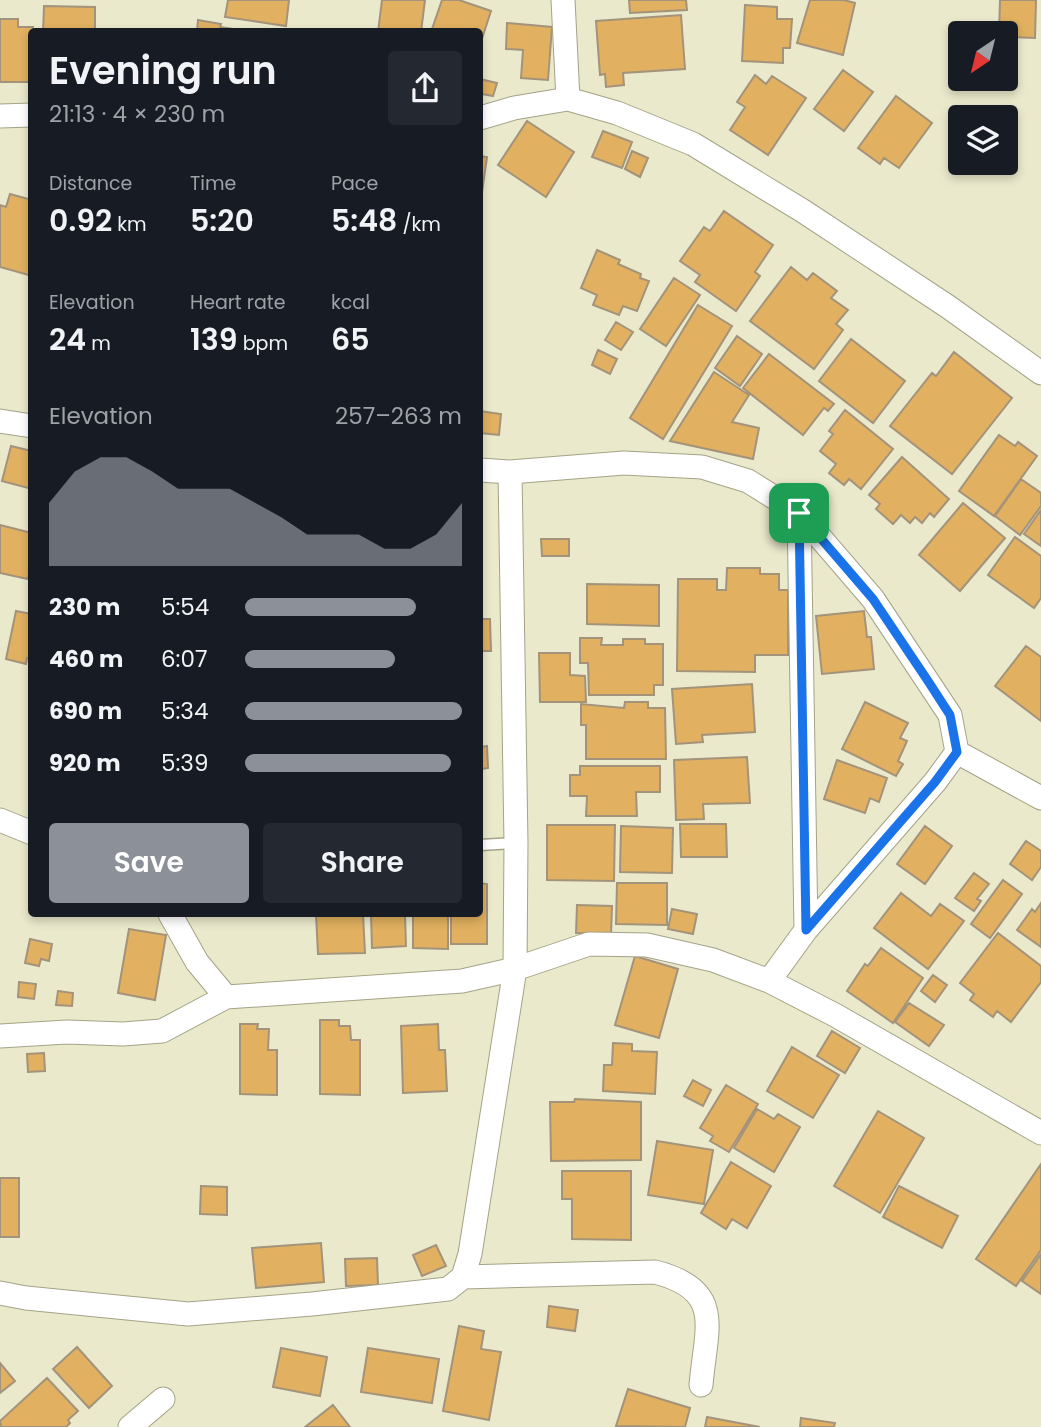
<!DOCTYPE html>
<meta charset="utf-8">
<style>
body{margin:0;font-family:Poppins,sans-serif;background:#242831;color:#f1f3f6;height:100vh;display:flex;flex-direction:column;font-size:26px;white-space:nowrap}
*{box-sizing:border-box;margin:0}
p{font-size:23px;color:#9ea1a6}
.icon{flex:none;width:38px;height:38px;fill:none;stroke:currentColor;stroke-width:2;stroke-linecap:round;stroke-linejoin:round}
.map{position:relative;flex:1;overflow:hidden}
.sheet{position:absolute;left:28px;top:28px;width:455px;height:889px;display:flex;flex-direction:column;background:#171b24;border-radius:7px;box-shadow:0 4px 10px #0003}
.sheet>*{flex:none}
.needle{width:46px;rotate:215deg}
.fabs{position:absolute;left:948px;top:21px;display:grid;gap:14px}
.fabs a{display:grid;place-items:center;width:70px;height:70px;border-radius:7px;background:#171b24;box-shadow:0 4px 10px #0003;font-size:35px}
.pin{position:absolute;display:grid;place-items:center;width:60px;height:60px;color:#fff;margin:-30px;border-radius:14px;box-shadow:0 4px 10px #0006}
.round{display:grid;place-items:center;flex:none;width:74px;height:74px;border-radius:7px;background:#242831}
.headline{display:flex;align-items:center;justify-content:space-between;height:119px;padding:0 21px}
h1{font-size:38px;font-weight:600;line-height:52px}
.figures{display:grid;grid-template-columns:repeat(3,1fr);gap:10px;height:119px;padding:7px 21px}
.figures div{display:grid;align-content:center}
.figures b{font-size:30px;font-weight:600}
.figures small{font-size:19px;font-weight:400}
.figures p{font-size:19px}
.chart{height:196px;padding:14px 21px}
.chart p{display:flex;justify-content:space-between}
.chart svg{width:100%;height:126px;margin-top:7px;fill:#8c9099;opacity:.7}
.button{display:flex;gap:14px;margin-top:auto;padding:14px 21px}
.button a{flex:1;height:80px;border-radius:7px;background:#8c9099;color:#fff;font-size:28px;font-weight:600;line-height:80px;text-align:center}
.button a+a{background:#242831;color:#f1f3f6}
ul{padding:0 21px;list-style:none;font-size:23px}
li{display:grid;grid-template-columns:112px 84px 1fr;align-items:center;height:52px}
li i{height:18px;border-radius:9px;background:#8c9099}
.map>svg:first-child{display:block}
.building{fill:#e1b060;stroke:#a3937b;stroke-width:2}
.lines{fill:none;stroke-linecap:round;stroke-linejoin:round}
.service-casing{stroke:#a4a387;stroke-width:13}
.minor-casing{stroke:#a4a387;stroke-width:25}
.service{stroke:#fff;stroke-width:10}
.minor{stroke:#fff;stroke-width:23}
.route-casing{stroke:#fff;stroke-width:14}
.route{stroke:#1a73e8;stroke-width:9}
</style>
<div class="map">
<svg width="1041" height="1427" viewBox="0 0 1041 1427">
<rect width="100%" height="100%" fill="#eae9cc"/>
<!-- building -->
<path class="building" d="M228,0H289L286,26L225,17Z
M382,0H425L421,32H378Z
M442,0H459L491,11L480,45V32H431Z
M629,0H686L687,10L630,13Z
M810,0H844L855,3L843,55L797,43Z
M1000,0H1036L1035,38L1006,37V33H999Z
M745,5L777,7V19H792L790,48H783V63L742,61Z
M44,6L95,7V32H43Z
M681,15L685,69L623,73L624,85L606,87L605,74L600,75L596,21Z
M0,19H18V27H33L32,82H0Z
M198,20L221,24L220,27L253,32H197Z
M507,23L552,27L548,80L521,78L523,50L506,49Z
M843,70L873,92L844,131L814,109Z
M755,75L766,84L772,76L806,98L768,155L730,130L745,107L737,102Z
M480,79L497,83L493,96L482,94L480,102Z
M896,96L932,123L899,168L884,158L880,164L858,148Z
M527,121L574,152L546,197L498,165Z
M603,131L632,142L622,168L592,157Z
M632,151L648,158L640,177L625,169Z
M480,156L487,157L482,192H480Z
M10,194L32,200V276L0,267V205L6,207Z
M724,211L773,245L755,272L760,276L736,311L695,282L700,275L680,261L704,227L710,231Z
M597,250L620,260L618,264L641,274L640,278L649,281L637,311L623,306L619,315L593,305L597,295L581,288Z
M791,267L807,280L813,273L837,291L831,298L848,310L836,324L843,330L814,369L750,321Z
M674,278L700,295L666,346L640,329Z
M698,305L732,326L663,439L630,418Z
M616,322L633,332L621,350L605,340Z
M737,336L762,354L740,386L715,368Z
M851,339L905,381L873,423L819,381Z
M598,350L617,359L610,374L592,365Z
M954,352L1012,398L952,474L890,426L932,373L936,376Z
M769,354L834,404L828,411L824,408L803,435L743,388Z
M714,372L749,395L732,422L759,428L753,459L670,441Z
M845,410L893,449L861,489L849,479L844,485L829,473L836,464L820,451L833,434L829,431Z
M480,411L501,414L499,435L480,433Z
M999,435L1015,446L1018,442L1037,456L994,516L959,491Z
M11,446L32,451V489L2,481Z
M902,457L949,499L934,517L930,513L922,523L915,517L910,523L901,515L893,524L876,509L880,504L869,495Z
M1021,479L1041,493V506L1020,535L995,516Z
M963,503L1005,538L960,591L919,555Z
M1041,510V546L1024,534Z
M0,525L32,533V562L28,579L0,573Z
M1015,537L1041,556V598L1034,608L988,575Z
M541,539H569V556H542Z
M727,568H760V574H779V590H788V655H755V672L677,671L678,579H717V590H726Z
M587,584L659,585V626L587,624Z
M16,611L32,614V659L27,658L26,664L6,659Z
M864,611L867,637H871L874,669L822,674L816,616Z
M480,619H490L491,651H480Z
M580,638H602L601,645H623V639H645V644H663V685H654V695H589L588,663H580Z
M1026,646L1041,657V721L995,686Z
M539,653H570V675L585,676L586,702H540Z
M752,684L755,732L702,735L703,742L676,744L672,689Z
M625,702H648V708H665L666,759H586V725H581V704L624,708Z
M865,702L908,723L900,738L907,741L898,761L903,764L896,776L842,749Z
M480,737L481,747L487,746L488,768L482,769V797H480Z
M747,757L750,803L703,804L704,819L676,820L674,760Z
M837,760L887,778L879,802L870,798L865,813L824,799Z
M580,766H660V792H636L637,816H586L587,796H570V775H580Z
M680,824H726L727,857H681Z
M547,825H615L614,881L547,880Z
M621,826L673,828L672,873L620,872Z
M925,826L952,846L925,884L897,864Z
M1026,841L1041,851V867L1032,880L1010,864Z
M974,873L989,884L977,899L981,901L974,911L955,898Z
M1003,880L1022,894L990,938L971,924Z
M480,883L487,884V944H451V914H480Z
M617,883H667V925L616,924Z
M901,893L931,916L940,904L964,921L928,969L874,928Z
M1041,903V947L1017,930L1032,909L1035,912Z
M577,905L612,906L611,934L576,933Z
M672,909L697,914L693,934L668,929Z
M316,914H363L365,953L318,954Z
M371,914H405L406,946L372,948Z
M413,914H448V949L413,948Z
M129,929L166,935L155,1000L118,993Z
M998,933L1041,966V982L1011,1022L997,1011L993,1017L970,1000L974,994L960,983Z
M30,939L52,944L49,961L41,959L39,966L25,963Z
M881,948L923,978L893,1023L847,991L865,964L868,966Z
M635,956L678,969L659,1038L615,1025Z
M933,975L947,985L935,1002L921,991Z
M19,982L36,984L34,999L18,997Z
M58,991L73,993L72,1006L56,1005Z
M909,1003L944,1025L929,1046L895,1022Z
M320,1020H339V1026H350L351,1040H360V1095L320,1094Z
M240,1024H258L257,1029H269L268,1050H277V1095L240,1094Z
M438,1024L439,1050H445L447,1091L403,1093L401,1026Z
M832,1031L860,1048L845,1073L817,1056Z
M613,1043L632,1044V1051L657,1052L655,1094L603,1091L604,1065H612Z
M792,1047L839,1075L813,1118L767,1091Z
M44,1053L45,1071L28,1072L27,1054Z
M693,1080L711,1090L703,1106L684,1096Z
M726,1085L758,1104L729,1152L710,1141L713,1136L700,1128Z
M575,1099L641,1102V1160L551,1161L550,1102H574Z
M757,1109L774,1119L778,1114L800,1127L774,1172L734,1148Z
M878,1111L924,1138L880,1213L834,1186Z
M657,1141L713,1150L704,1204L648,1195Z
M731,1162L771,1186L747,1228L732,1219L726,1229L701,1213Z
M1041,1164V1250L1016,1286L976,1259Z
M562,1171H631V1240L572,1239V1199H562Z
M0,1178H19V1237H0Z
M201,1186L227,1187V1215L200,1214Z
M899,1186L958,1216L942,1248L883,1217Z
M321,1243L324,1282L256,1288L252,1248Z
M436,1245L446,1266L422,1276L413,1255Z
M1041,1254V1294L1022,1281Z
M377,1258L378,1285L346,1286L345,1259Z
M549,1306L578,1310L575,1331L547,1327Z
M459,1326L484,1331L481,1349L501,1352L489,1420L443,1411Z
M77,1347L112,1386L89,1408L53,1369Z
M281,1348L327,1357L320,1396L273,1387Z
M368,1348L439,1359L432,1403L361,1392Z
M0,1363L15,1381L0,1393Z
M47,1378L78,1411L68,1420L70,1423L66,1427H1L0,1421Z
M628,1389L690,1408L685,1427L616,1426Z
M333,1405L350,1427H305Z
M707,1417L760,1427H705Z
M801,1418L835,1423L834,1427H800Z"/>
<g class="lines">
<defs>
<path id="service" d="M480,845L516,843"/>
<path id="minor" d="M563,0L568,99
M0,116L32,115
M480,118L514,108L568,99L617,113L693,144L803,211L947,306L1041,373
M0,421L32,426
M480,470L510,472L624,463L702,467L748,481L799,513L873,599L950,715L957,752L935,782L806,930L769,981
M799,513L806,930
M957,752L1041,798
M0,820L32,833
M170,914L197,962L226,997
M0,1036L67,1032L123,1034L162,1031L226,997L462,981L515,969L589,944L647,945L713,960L769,981L835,1015L1041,1133
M463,1277L655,1272C725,1290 706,1327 701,1385
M0,1293L26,1298L188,1314L312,1304L448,1289L463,1277L470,1254L515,969L516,843L510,472
M130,1427L163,1399"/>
</defs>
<!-- service casing -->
<use href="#service" class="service-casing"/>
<!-- minor casing -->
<use href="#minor" class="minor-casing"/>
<!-- service -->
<use href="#service" class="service"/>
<!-- minor -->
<use href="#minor" class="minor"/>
</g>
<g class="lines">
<defs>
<path id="route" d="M799,513L873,599L928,681L950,715L957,752L935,782L806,930Z"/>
</defs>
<!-- route casing -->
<use href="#route" class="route-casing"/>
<!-- route -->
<use href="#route" class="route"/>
</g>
</svg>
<div class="fabs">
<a><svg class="needle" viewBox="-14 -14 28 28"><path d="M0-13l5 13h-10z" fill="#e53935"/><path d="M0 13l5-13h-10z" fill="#9ea1a6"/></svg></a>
<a><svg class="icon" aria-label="layers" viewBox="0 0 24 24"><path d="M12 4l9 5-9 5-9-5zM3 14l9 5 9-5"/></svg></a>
</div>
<div class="pin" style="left:799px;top:513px;background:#1e9e55"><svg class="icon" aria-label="arrive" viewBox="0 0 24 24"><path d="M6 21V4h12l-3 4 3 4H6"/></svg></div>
<section class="sheet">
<div class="headline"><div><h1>Evening run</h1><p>21:13 · 4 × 230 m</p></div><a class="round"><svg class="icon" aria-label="share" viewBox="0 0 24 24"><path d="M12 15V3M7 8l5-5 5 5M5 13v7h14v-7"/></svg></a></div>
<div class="figures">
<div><p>Distance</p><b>0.92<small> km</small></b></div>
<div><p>Time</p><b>5:20</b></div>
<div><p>Pace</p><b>5:48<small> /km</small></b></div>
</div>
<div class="figures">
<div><p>Elevation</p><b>24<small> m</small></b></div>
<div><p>Heart rate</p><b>139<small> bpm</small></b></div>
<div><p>kcal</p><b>65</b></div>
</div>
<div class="chart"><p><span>Elevation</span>257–263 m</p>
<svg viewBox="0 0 160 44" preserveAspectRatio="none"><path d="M0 44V22L10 11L20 6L30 6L40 11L50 17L60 17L70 17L80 22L90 27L100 33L110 33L120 33L130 38L140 38L150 33L160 22V44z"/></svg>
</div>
<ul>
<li><b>230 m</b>5:54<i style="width:79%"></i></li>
<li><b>460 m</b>6:07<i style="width:69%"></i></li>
<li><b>690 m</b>5:34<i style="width:100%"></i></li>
<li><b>920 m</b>5:39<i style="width:95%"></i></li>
</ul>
<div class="button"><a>Save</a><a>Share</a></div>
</section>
</div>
